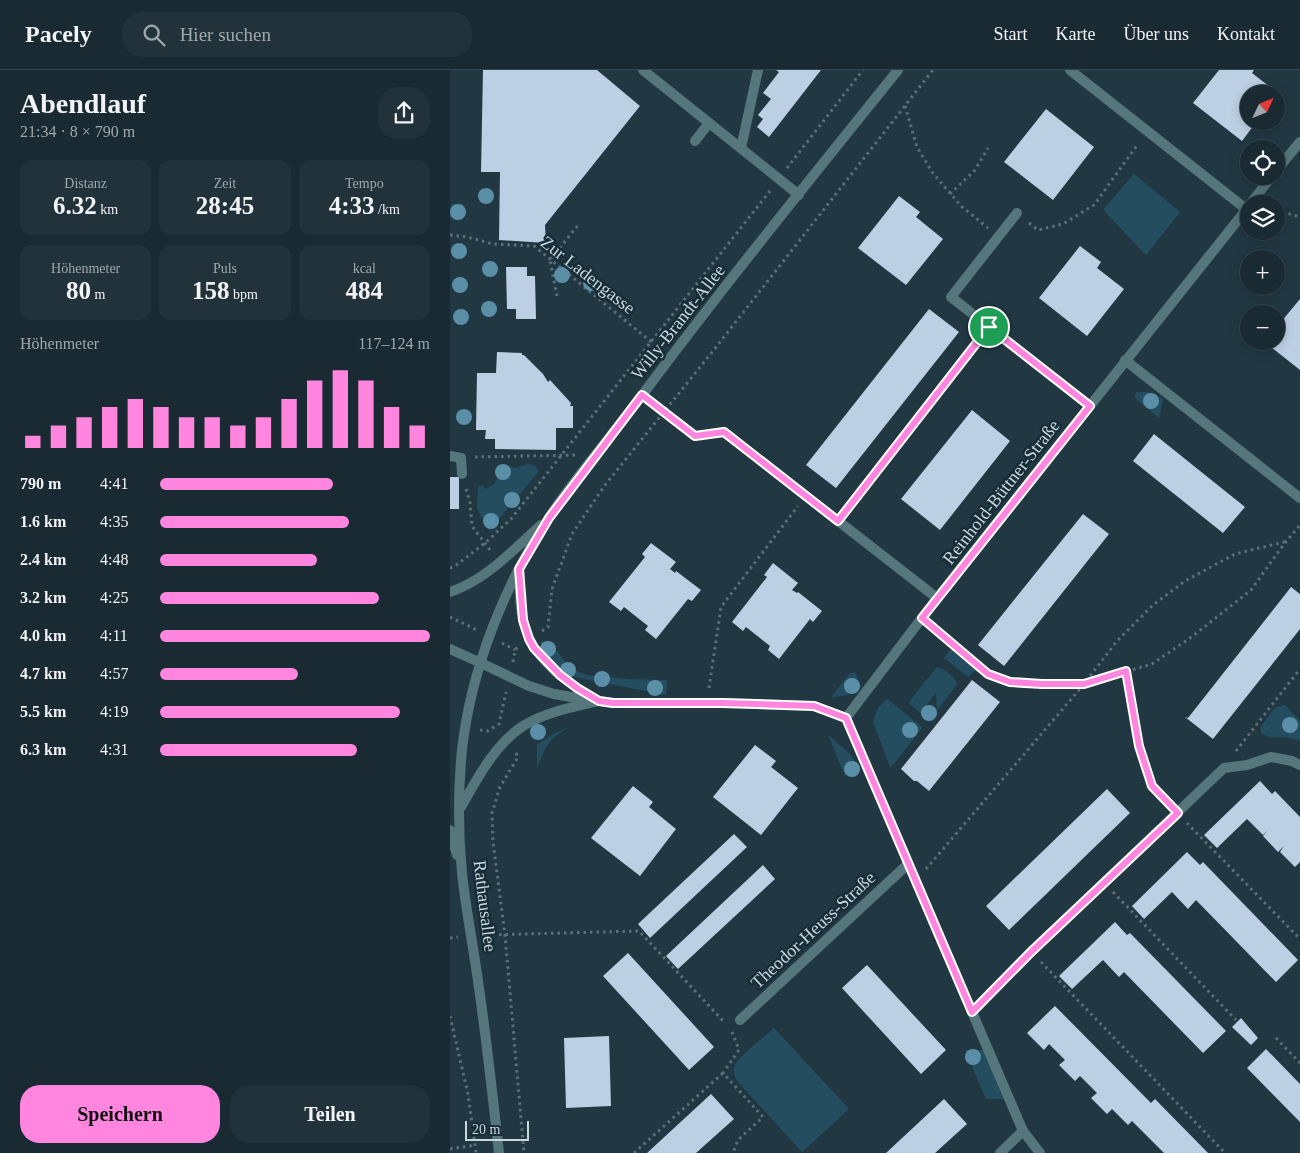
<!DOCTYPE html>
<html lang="de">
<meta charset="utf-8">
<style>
body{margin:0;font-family:Georgia,serif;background:#22323a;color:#f1f3f6;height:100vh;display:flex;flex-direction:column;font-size:19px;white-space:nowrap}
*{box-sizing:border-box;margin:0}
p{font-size:16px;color:#9fa7ac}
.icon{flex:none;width:28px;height:28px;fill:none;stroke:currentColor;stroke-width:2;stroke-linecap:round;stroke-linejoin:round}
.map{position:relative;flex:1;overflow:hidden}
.sheet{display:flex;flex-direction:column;background:#192a32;width:450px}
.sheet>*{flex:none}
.needle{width:32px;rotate:47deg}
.controls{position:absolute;left:790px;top:15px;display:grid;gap:10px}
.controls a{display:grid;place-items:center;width:45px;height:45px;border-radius:50%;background:#192a32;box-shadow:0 2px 12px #0003,0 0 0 1px #37464d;font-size:25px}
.scale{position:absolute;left:15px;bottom:12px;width:64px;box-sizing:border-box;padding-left:5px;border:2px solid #cad8de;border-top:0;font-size:14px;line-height:18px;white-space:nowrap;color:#cad8de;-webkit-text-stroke:4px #172e38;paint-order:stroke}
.pin{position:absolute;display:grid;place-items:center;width:42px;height:42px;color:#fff;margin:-21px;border:2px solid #fff;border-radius:50%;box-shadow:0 1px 5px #0007}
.round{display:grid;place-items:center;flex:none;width:52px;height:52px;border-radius:20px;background:#22323a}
.headline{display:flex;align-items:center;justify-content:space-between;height:85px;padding:0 20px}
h1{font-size:28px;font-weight:700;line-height:38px}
.metrics{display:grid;grid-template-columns:repeat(3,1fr);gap:8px;height:85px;padding:5px 20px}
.metrics div{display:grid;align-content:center;border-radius:12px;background:#22323a;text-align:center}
.metrics b{font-size:25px;font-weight:700}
.metrics small{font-size:14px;font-weight:400}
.metrics p{font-size:14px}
.chart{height:140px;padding:10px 20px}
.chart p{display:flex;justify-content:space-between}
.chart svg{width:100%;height:90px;margin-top:5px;stroke:#ff85de;stroke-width:6}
.button{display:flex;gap:10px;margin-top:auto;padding:10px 20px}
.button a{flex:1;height:58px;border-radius:20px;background:#ff85de;color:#111;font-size:20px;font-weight:700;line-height:58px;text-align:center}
.button a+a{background:#22323a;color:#f1f3f6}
ul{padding:0 20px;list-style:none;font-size:16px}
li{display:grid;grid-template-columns:80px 60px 1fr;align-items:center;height:38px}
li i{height:12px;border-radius:6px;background:#ff85de}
header{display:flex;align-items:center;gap:30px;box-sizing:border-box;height:70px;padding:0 25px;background:#192a32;border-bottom:1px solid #37464d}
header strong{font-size:24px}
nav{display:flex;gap:28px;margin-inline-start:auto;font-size:18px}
.search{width:350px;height:45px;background:#22323a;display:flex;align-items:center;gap:12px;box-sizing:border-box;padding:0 18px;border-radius:20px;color:#9fa7ac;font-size:19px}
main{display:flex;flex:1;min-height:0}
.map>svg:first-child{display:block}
.green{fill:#244e60}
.building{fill:#bdd0e3}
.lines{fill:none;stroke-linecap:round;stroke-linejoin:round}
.path{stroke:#5c7079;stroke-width:3;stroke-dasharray:2.5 4;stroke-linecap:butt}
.service{stroke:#55767a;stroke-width:10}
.pedestrian{stroke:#55767a;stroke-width:10}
.minor{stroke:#55767a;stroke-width:10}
.tertiary{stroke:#55767a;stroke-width:10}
.tree{fill:#5b8fa8}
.route-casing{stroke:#fff;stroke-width:10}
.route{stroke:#ff85de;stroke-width:6}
.labels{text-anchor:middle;stroke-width:5;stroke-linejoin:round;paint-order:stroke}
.street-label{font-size:18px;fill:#cad8de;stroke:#172e38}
</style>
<header>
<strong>Pacely</strong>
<div class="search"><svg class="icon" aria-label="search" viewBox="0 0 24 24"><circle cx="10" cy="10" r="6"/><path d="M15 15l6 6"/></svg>Hier suchen</div>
<nav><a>Start</a><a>Karte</a><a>Über uns</a><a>Kontakt</a></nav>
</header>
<main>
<section class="sheet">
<div class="headline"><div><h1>Abendlauf</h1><p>21:34 · 8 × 790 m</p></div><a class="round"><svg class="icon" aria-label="share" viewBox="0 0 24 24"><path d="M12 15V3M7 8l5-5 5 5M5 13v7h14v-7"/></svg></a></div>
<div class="metrics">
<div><p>Distanz</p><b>6.32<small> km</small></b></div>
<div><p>Zeit</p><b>28:45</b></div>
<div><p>Tempo</p><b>4:33<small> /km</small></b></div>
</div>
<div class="metrics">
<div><p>Höhenmeter</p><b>80<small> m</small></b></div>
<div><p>Puls</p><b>158<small> bpm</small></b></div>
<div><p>kcal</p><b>484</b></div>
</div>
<div class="chart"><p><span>Höhenmeter</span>117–124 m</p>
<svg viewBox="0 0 160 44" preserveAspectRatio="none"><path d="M5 44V38M15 44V33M25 44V29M35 44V24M45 44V20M55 44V24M65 44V29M75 44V29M85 44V33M95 44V29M105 44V20M115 44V11M125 44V6M135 44V11M145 44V24M155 44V33"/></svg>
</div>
<ul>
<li><b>790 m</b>4:41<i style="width:64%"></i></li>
<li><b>1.6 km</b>4:35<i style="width:70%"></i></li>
<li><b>2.4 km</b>4:48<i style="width:58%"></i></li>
<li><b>3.2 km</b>4:25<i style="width:81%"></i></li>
<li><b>4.0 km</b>4:11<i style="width:100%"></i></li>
<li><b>4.7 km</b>4:57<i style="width:51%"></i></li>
<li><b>5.5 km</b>4:19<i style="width:89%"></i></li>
<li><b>6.3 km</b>4:31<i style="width:73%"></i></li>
</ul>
<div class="button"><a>Speichern</a><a>Teilen</a></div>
</section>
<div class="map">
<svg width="850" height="1083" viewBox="0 0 850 1083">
<rect width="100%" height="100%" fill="#213843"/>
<!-- green -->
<path class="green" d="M684,104L730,142L696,185L653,140Z
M2,134H13L12,144L9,147L10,150H3L2,147L0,148Z
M686,322H698L713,329L709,348L685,328Z
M78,394L84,395L89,401L39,461L27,438L28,417L33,415L35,419L43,415L57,395L65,398Z
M93,571L100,572L117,594L128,602L142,606H151L177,609L217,610L216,625L124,607C112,601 91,588 91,572Z
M503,576L529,597L518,607L494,588Z
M487,597C494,599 506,607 507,614L487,641L486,623L474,638L483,646L479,648H476L459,633L461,629Z
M405,602L411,617L397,625L381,628L398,605Z
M437,629L470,655L472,658L443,695L440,697L423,652L428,638Z
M833,635H835L850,651V671L836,667H818L811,663V656L825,638Z
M121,656C96,671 98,673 87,698V675L103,664Z
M378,665L398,682L411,699L395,706Z
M324,958L399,1039L352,1082L288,1012C285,1008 283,1003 284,997C287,988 315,966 324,958Z
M515,980H534L555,1029H536Z"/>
<!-- building -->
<path class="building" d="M33,0H147L190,36L95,155L96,173L49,170L50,102H31Z
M326,0H371L319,67L307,57L313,49L308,45L321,29L313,23L329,2Z
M769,0H804L802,3L829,24L826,27V24H799V51H807L792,71L743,33Z
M596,39L644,77L603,130L554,92Z
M449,126L470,142L466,147L493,169L456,215L408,178Z
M630,176L651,192L647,198L674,219L637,266L589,228Z
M56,197H77V206H85L86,249H66V239H57Z
M850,229V300L817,274L815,275L813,274L816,271H826V258Z
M479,239L509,262L386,418L356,395Z
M47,282L72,283V285H74L93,304L98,312L100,310L121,333L120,336H123V358H106V380L45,379V369H35L36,360H26L27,303H46Z
M522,340L560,371L490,460L451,429Z
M704,364L795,437L773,463L683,391Z
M0,407H9V439H0Z
M633,444L659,464L554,596L528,575Z
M201,473L226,492L220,499L225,503L226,501L251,520L242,531L238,529L206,569L195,560L198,556L174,537L171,541L159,532L195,487L192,484Z
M323,493L348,513L342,520L347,523L348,522L372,541L363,552L360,549L329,589L318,580L320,576L296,557L293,561L282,552L317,507L314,505Z
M841,517L850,524V559L763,669L735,647L738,648Z
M522,610L550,632L479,721L467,711H464L451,699Z
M305,675L326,691L321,697L348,718L311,765L263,727Z
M810,711L822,724L825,721L850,747V792L845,797L830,782L834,776L828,782L813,766L818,760L813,765L797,749L767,778L754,765Z
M183,716L203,732L199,737L226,759L190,806L141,768Z
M657,719L680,743L559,860L536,836Z
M284,764L297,777L200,868L188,854Z
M737,782L750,795L753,792L848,890L826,912L746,830L738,839L722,822L694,849L682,836Z
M313,795L325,809L228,899L216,886Z
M665,852L677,865L680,863L776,961L753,983L674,902L669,907L653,890L622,919L609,906Z
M178,883L264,977L239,1000L153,906Z
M417,895L496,980L471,1004L392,918Z
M605,936L701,1033L705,1029L758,1083H714L682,1051L678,1055L662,1039L657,1044L641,1028L647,1023L630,1006L625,1011L609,995L615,990L599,974L594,980L577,963Z
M791,948L808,968L801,975L782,957Z
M159,966L161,1036L116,1038L114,968Z
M816,979L850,1014V1052L797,998Z
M261,1024L284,1049L246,1083H197Z
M494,1029L517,1054L485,1083H436Z"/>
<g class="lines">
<!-- path -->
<path class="path" d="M455,36L467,77L482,102L511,136L538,158
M337,98L413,0
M500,124L525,100L538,78
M826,140L850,147
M579,153L588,160L613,154L644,135L688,74
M0,165L17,167L43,174L84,176L210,279
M107,226L100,190L129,154
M203,334L245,366L261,364
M25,387L126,385
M16,419L20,432L22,456L40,480
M397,440L531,268
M0,498L5,496L35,473L61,449L320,121
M0,547L27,560
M483,557L537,604L560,611L592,615L634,614L702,594L743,566L801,520L834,474L850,455
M92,561L98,557L102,519L122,464L155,415L263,281L483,0
M52,573L65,580
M63,592L65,580L68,577
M676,601L689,676L702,716L718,732
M259,618L271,537L348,436
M50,655L49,654L56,622
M30,660L38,661L47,655
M786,681L850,599
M66,683L68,687L50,717L42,743L43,772L55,865L74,1083
M737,753L850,869
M476,799L634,614L667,571L703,535L735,511L785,484L838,471
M663,822L786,950
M36,865L189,861L275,953
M0,868L8,867
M591,892L775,1083
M0,946L18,1024L26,1083
M282,962L289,980L273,1003L313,1047L288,1070L283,1083
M826,968L850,993
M0,1079L25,1075
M184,1083L273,1003"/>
<!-- service -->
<path class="service" d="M245,71L259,53
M291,78L308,0"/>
<!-- pedestrian -->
<path class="pedestrian" d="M0,386L11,388L12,404"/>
<!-- minor -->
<path class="minor" d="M193,0L349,125
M620,0L796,139
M826,101L850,72
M800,134L822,106
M567,143L501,227L640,336
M675,290L850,428
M274,362L487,528
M31,593L79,616L104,624L121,627L163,633H273L364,636L396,648L573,1061L590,1083
M396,648L487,528L799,136
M522,942L581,882L774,698L797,695L821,687L842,691L850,695
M290,950L458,794
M550,1083L573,1061"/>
<!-- tertiary -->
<path class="tertiary" d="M69,499C70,519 69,541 76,560C87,593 121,615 149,631
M0,522C36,510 63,480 91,455
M0,579L31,593
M11,737C27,709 45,674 73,656C96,642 123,637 149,631
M0,760L7,785
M49,1083C43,1028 37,973 29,918C24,880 16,841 12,803C8,762 8,720 12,680C21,599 55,513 100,446C128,403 163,365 193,324C275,214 362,107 448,0"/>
</g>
<!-- trees -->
<g class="tree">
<circle cx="36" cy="126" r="8"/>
<circle cx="8" cy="142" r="8"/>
<circle cx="9" cy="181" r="8"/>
<circle cx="40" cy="199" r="8"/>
<circle cx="112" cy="205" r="8"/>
<circle cx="141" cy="213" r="8"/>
<circle cx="10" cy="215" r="8"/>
<circle cx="39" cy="239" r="8"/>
<circle cx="11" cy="247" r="8"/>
<circle cx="701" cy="331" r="8"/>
<circle cx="14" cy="347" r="8"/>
<circle cx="53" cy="402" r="8"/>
<circle cx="62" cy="430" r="8"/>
<circle cx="41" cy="451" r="8"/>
<circle cx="98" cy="579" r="8"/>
<circle cx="118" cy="600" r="8"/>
<circle cx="152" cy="609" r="8"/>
<circle cx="402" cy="616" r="8"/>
<circle cx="205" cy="618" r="8"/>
<circle cx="479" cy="643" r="8"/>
<circle cx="840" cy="655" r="8"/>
<circle cx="460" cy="660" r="8"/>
<circle cx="88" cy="662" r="8"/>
<circle cx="402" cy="699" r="8"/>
<circle cx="523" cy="987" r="8"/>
</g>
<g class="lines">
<defs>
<path id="route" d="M539,257L640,336L472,548L538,604L560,612L592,614H634L676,601L689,676L702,716L728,743L581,882L522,942L396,648L364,636L273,633H163L149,631L127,618L110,605L84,578L79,569L73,550L69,499L99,448L192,325L245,366L274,362L388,451Z"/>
</defs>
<!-- route casing -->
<use href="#route" class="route-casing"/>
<!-- route -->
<use href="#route" class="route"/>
</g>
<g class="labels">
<!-- street labels -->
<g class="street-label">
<text transform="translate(138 205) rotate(38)" y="6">Zur Ladengasse</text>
<text transform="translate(228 252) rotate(-52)" y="6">Willy-Brandt-Allee</text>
<text transform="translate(551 422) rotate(-52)" y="6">Reinhold-Büttner-Straße</text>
<text transform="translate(35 836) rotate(83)" y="6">Rathausallee</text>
<text transform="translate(363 860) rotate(-43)" y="6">Theodor-Heuss-Straße</text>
</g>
</g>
</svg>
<div class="controls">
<a><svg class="needle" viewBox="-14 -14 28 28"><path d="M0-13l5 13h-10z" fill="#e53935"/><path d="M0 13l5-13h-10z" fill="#9fa7ac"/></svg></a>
<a><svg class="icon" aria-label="locate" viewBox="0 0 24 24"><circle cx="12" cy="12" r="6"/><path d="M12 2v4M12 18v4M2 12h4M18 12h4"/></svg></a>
<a><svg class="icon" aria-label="layers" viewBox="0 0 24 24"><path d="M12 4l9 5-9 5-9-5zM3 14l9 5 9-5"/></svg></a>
<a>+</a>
<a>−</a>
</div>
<div class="scale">20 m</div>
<div class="pin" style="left:539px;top:257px;background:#1e9e55"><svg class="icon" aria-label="arrive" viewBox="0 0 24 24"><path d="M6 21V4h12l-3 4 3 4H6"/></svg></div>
</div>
</main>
